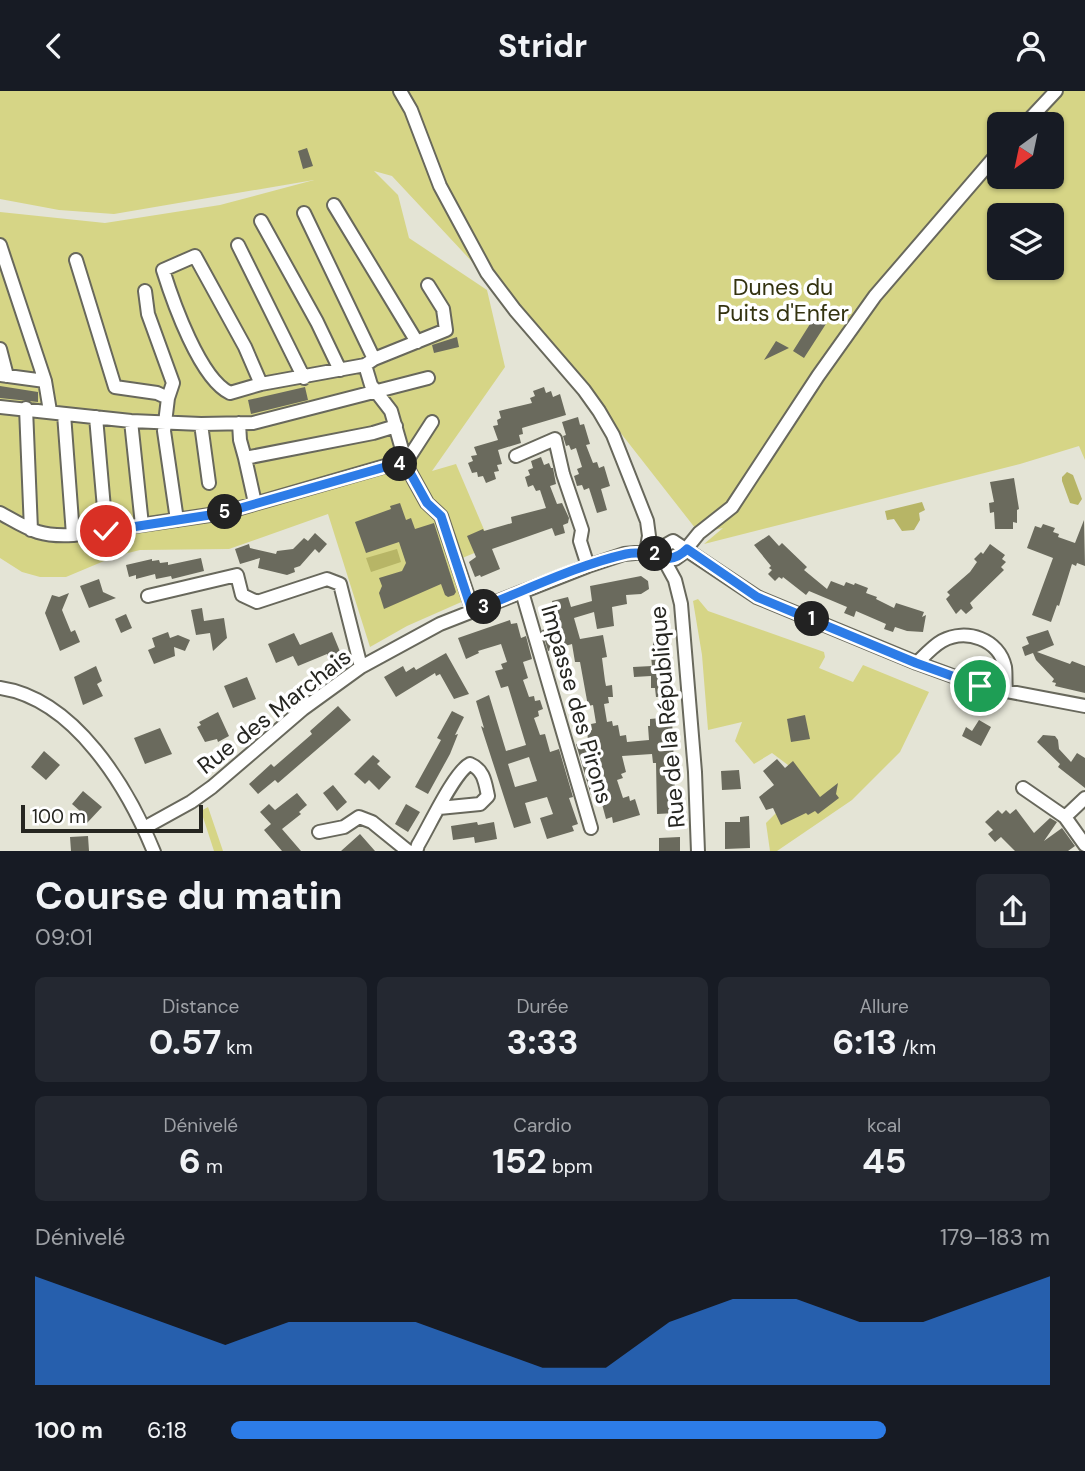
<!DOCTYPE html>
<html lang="fr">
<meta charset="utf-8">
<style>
body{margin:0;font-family:"DM Sans",sans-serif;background:#242831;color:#f1f3f6;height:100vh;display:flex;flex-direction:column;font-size:26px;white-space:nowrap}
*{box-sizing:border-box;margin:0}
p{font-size:23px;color:#9ea1a6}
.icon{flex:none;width:38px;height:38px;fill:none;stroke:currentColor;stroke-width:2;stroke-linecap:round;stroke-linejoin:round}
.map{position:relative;height:760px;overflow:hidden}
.sheet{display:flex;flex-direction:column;background:#171b24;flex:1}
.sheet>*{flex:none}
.needle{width:46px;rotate:213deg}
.controls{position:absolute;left:987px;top:21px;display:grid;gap:14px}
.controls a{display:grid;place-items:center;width:77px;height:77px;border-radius:10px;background:#171b24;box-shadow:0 2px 5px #0004;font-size:35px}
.scale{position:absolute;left:21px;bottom:18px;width:182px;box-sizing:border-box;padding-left:7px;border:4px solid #262621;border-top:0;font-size:19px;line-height:24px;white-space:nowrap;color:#262621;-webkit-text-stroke:5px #fff;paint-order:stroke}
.pin{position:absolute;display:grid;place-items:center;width:60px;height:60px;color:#fff;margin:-30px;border:4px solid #fff;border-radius:50%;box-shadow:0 2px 7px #0007}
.km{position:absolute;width:35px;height:35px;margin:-18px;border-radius:50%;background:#222;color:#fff;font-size:19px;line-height:35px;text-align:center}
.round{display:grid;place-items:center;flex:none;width:74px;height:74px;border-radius:10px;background:#242831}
.summary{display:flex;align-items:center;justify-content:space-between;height:119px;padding:0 35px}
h1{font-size:38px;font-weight:700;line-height:52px}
.metrics{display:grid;grid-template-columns:repeat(3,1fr);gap:10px;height:119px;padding:7px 35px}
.metrics div{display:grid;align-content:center;border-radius:10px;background:#242831;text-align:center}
.metrics b{font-size:35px;font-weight:700}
.metrics small{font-size:19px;font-weight:400}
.metrics p{font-size:19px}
.chart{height:196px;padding:14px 35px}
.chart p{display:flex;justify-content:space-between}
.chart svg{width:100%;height:126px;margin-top:7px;fill:#2d7ce7;opacity:.7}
ul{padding:0 35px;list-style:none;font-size:23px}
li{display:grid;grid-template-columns:112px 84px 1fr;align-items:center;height:52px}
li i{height:18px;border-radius:9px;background:#2d7ce7}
header{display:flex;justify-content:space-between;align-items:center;height:91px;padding:0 35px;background:#171b24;font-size:32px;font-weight:700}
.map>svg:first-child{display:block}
.green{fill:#d6d586;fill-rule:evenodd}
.water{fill:#b7b566}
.building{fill:#6a6a5d;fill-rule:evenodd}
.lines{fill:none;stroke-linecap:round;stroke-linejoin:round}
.minor-casing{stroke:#68685c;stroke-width:16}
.minor{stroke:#fff;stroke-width:12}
.route-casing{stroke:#fff;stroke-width:14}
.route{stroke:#2d7ce7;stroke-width:9}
.labels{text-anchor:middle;stroke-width:7;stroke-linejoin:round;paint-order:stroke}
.park-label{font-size:23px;fill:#343310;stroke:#fff}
.street-label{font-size:23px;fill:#262621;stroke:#fff}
</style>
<header><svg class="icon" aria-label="back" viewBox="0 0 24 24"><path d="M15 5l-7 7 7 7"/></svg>Stridr<svg class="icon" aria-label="person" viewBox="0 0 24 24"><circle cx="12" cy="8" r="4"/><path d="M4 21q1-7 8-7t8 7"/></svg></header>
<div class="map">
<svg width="1085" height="761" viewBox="0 0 1085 761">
<rect width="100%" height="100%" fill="#e4e4d6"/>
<!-- green -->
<path class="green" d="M0,0H1085V369L1079,355L1020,373L704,453L723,437L699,442L562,267L392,85L374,80L398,104L409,147L487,199L505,276L432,380L456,373L491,455L460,468L475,505L407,535L370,556L328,423L229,458L140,459L116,465L66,486H40L22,481L0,467V121L105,132L220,114L314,89L114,123L59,119L0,108ZM999,33H1052V86H999ZM999,124H1052V177H999Z
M698,508L708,520L824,561L825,566L819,577L853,591L863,574L929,601L900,661L852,709L777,760H770L766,732L783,715L788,674L772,662L754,673L735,650L742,631L708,639L702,564L693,510Z
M208,716L223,760H214L201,720Z"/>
<!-- water -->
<path class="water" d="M1067,381L1073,384L1082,408L1078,414L1070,412L1062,390V386Z
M922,411L925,419L919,422L920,429L914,439L902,440L894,428L887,429L885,420Z
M397,458L401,471L371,481L366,467Z"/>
<!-- building -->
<path class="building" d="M307,57L313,75L303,78L298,60Z
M822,214L833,222L804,267L793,260Z
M457,246L459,256L434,262L432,254Z
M776,250L789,257L764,269Z
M0,295L38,301V311L0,307Z
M305,296L308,309L251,323L248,309Z
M544,296L546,302L551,300L553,306L560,303L566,324L522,337L523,343L519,344L521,352L498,359L502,373L497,374L499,380L494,381L496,388L486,392L483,385L478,386L477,381L472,382L468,372L473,370L471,365L477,364L474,356L498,349L493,335L498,334L497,329L501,327L499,320L532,312L530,307L535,305L533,300Z
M578,326L580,334L584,333L590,353L586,354L593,372L597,371L599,377L604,375L610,395L601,398L607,419L597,422L589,397L584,399L582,394L577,395L574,385L579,383L577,378L582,376L576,357L571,359L569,354L566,355L563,345L566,344L562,331Z
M541,366L544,374L549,372L551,377H553L556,393L550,395L557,413L562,412L569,427L568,432L563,434L565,442L555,445L552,437L492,458L500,478L481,486L480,484L475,486L469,471L476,466L467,445L483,438L484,440L512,432L511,426L546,417L540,399L536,400L533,394L528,396L525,386L530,384L528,379L533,377L531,370Z
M1014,387L1019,418L1017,419V432L1013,431V438H995L994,421L990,422L989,412L994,411L990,391Z
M400,412L406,429L411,427L415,438L434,432L456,501L454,504L448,506L445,504L441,493L384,518L379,502L382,495L379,487L402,480L406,472L399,451L366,462L355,431L391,418L390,415Z
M1084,429L1085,475L1077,472L1076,475L1072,473L1059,515L1057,514L1051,531L1032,524L1053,467L1027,457L1035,435L1041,437L1043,433L1055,437L1053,441L1059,443L1058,446L1075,452Z
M315,442L327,453L319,462L315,458L300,475L294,477L295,481L287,484L258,477L260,467L240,473L235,458L249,453L250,457L276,463L277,460L293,458L304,447L308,450Z
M769,444L779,455L782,452L807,476L804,479L827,498L831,490L844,495L846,491L854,494L855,492L868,497L866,502L877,506L876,508L894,517L896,512L924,521L922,526L926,524L923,541L907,540L895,536L893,541L884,538L886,533L856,520L854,526L844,522L847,516L809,500L806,504L783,486L782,488L779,486L775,490L768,483L772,479L769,477L771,475L754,454Z
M990,453L1005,464L1002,468L1006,471L1001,476L1004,479L970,512L973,517L966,523L961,518L956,523L946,508L950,504L947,501L970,481L977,471L974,468L981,461L983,463Z
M201,467L204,480L172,488L171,485L156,488L155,483L136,488V484L129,486L126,474L152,468V470L159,469L160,472L168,471V474Z
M641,485L648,490L649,498L641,503L626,504L627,513L612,516L614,535L597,538L594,521L574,527L580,548L603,544L607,566L602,567L605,590L606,595L612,594L613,606H608L609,612L604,613L607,631L612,630L613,635L618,634L620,645L626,644L627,651L649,649L648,635H650V628L672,626L676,722L657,723L656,672H653L652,663L622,665L626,681L621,683L623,687L617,689L623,707L629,705L630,710L635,708L640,724L613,732L612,726L606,728L599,702L591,704L576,653L588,649L587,640L592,639L591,633L596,632L593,614L588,615L580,571H575L572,553L548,560L542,539L549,537L545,524L550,522L548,517L553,516L552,510L568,506L571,516L592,510L590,495Z
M99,488L103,501L116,507L89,517L80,495Z
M69,502L62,519L71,541L75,539L80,551L60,560L45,522L52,504L59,506Z
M202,517L204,530L224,527L227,547L213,560L210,542L196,544L191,519Z
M126,523L132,537L121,542L115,528Z
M510,529L511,533L517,532L521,547L526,545L532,568L523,571L528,587L523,589L529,606L534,605L535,610L540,609L543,618L538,620L539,625L534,627L540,644L545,643L550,661L559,658L573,706L569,707L578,733L572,735L574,740L547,748L540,727L553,723L547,706L525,712L531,732L514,737L481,635L484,637L476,610L489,604L506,660L526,654L508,595L501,597L495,580L503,578L501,573L507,571L501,553L478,560L479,562L466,568L458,547ZM529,666L537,690L515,696L508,673Z
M1048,539L1054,554L1037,561L1070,573L1072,570L1085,575V602L1055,595L1056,592L1052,591L1054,588L1036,569L1033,562L1025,565L1022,556L1029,553L1026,546Z
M168,541L170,547L178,544L190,549L185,560L174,556L175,565L154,573L148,559L155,556L152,547Z
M332,541L341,563L329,568L327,563L298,575L293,565L276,572L268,553L294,542L300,554Z
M653,545H667L669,582L674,605L656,606L655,597H651V585L634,586L633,576L652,575L650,556H653Z
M446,562L469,603L454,608L440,583L436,585L435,582L396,606L384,586L403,575L406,581L414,576L416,579Z
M96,575L102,590L97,593L103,605L83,614L74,586Z
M247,586L256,608L233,617L224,595Z
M338,615L351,629L278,692L275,689L258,703L249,693L271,673L274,676L312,643L310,640Z
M452,620L464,626L455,644L458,643L450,663L428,703L415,696L441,649L437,647Z
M218,621L229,645L218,651L217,648L205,651L197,636L201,634L199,631Z
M805,624L810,648L791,651L787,628Z
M979,629L991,636L981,655L962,645L966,636L972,640Z
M160,637L172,663L145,673L134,647Z
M1043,644L1055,645L1058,649L1059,658L1071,671L1077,662L1085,667V697L1058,676L1060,673L1037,651Z
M44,660L60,674L46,689L31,676Z
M373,664L380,670L377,673L391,686L379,699L369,689L365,693L354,683Z
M777,668L785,677L793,670L820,706L838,692L836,703L839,707L818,723L815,720L808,724L806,722L781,734L773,717L766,719L759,706L774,694L763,680Z
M739,679L741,698L722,699L721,680Z
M333,694L347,711L337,720L323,702Z
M83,700L102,716L87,732L77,724L80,720L72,713Z
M297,702L307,714L299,721L301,723L282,738L301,760H282L264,739L271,733L260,721L269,713L275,719Z
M406,713L420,721L408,741L395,733Z
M1016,718L1034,742L1050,727L1057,731L1044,750L1062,737L1075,755L1068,760H1015L1001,746L995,751L988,743L993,739L985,731L998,719L1002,723L1006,719L1010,723Z
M749,725L750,757L725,758V731H740V726Z
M477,731L478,734L494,731L497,748L475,752L474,746L453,749L451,735Z
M360,743L375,760H341Z
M88,745L89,760H71L70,746Z
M680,746V760H659V747Z"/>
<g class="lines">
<defs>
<path id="minor" d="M400,0L411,19L440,95L487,182L515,219L584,299L599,320L613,344L647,430L649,445L646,461
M1025,33L1056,0
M334,114L417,251
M304,122L374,268
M261,130L317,231L340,279
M0,154L45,290L50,320
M238,154L304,287
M76,169L115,296L157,302L168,307
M145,200L148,223L173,292L168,307L164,340L177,429
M0,258L7,285
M365,274L371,294L391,320L407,376L427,412L441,425L473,520
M0,284L45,290
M261,293L245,256L195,165L163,179C173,211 200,288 230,302L261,293L365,274L374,268L446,239L443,218L428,194
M0,316L131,330L201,333L253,332L428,287
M26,317L31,439
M64,323L73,444
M96,326L106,440
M131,330L142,434
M239,332L240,349L245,367L373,342L396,335
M201,333L209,392
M516,365L555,348L563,383L582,439L580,450L588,475
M245,367L255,412
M405,367L410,365L432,331
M0,422C29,438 38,446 73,444L223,422L389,374L399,372L407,376
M663,467L666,454L673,450L757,506L917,572L980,595L1085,615
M663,467L675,489L681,513L695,681L698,761
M522,501L591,737
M148,505L237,484L242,504L257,511L327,488L340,493L361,576
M917,572C924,565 933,555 942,550C966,537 999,548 1005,576C1006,583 1005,591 1006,599
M0,597C75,608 128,697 154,761
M1023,697L1065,726L1085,754
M1065,726L1085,707
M144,737L191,711L212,696L303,618L361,576L440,533L588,475L624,463L646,461L668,468H675L682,463L699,442L732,416L818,285L875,205L999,61
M319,741L344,736L359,726L372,731L409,761
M416,761L418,754C429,736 454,681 470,673C484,679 485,691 488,705L480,713L439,717"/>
</defs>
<!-- minor casing -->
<use href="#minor" class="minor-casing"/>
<!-- minor -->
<use href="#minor" class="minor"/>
</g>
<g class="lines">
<defs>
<path id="route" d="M106,440L223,422L399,372L407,376L427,412L441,425L472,520C523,501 574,475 626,463C653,457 666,479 687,458L757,506L916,572L980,595"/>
</defs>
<!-- route casing -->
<use href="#route" class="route-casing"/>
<!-- route -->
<use href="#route" class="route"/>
</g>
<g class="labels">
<!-- park labels -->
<g class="park-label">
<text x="783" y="204">Dunes du<tspan x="783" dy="26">Puits d'Enfer</tspan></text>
</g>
<!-- street labels -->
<g class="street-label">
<text transform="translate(577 613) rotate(74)" y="8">Impasse des Pirons</text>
<text transform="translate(274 620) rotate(-38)" y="8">Rue des Marchais</text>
<text transform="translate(667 626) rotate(-95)" y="8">Rue de la République</text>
</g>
</g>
</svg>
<div class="controls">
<a><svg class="needle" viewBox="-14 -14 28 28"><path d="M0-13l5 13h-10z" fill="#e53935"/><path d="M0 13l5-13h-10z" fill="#9ea1a6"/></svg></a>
<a><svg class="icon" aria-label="layers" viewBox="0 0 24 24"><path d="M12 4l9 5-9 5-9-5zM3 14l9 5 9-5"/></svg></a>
</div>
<div class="scale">100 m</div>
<div class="pin" style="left:980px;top:595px;background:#1e9e55"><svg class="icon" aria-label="arrive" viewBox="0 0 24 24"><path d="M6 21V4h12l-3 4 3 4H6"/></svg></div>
<div class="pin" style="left:106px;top:440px;background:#d93025"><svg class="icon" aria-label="check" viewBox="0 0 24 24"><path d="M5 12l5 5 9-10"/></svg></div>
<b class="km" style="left:812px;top:528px">1</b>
<b class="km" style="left:655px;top:463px">2</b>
<b class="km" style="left:484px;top:516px">3</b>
<b class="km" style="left:400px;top:373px">4</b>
<b class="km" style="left:225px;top:421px">5</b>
</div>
<section class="sheet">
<div class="summary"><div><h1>Course du matin</h1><p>09:01</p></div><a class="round"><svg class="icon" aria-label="share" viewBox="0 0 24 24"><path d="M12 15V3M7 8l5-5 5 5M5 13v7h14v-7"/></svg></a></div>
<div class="metrics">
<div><p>Distance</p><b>0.57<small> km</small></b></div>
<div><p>Durée</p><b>3:33</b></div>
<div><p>Allure</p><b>6:13<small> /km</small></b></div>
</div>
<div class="metrics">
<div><p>Dénivelé</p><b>6<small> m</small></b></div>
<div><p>Cardio</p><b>152<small> bpm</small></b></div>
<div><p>kcal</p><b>45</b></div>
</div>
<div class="chart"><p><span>Dénivelé</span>179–183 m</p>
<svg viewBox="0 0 160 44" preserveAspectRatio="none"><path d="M0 44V6L10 14L20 22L30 30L40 22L50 22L60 22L70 30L80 38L90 38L100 22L110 14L120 14L130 22L140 22L150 14L160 6V44z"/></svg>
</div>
<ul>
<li><b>100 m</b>6:18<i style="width:80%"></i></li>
</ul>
</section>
